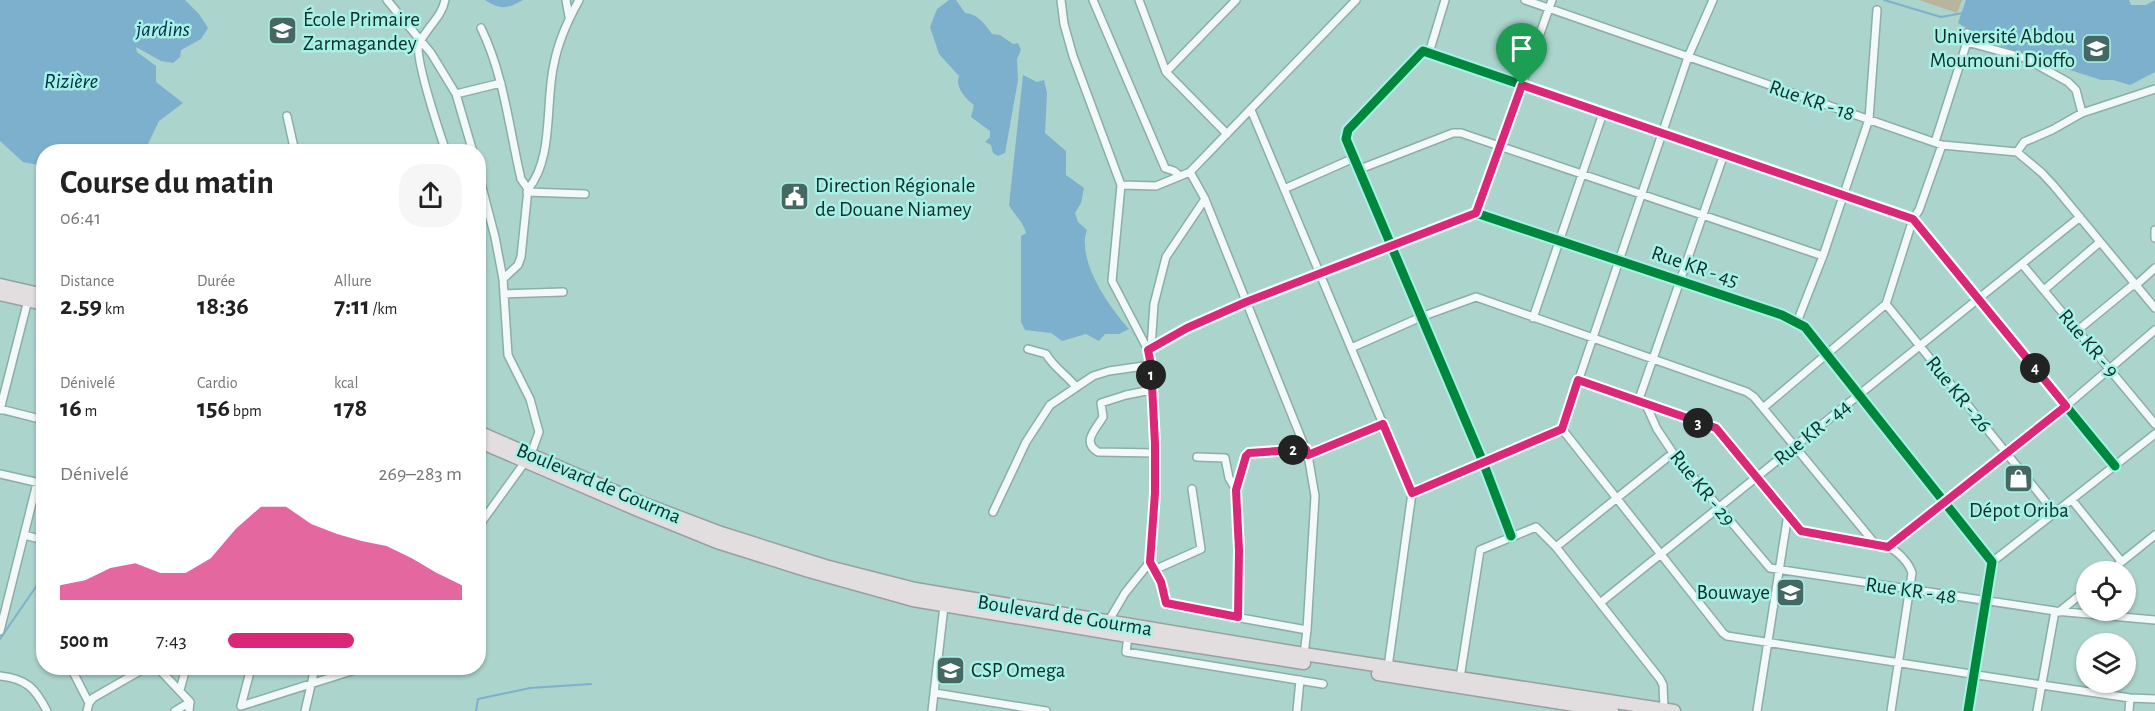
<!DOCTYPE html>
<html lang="fr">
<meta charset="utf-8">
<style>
body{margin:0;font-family:"Alegreya Sans",sans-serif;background:#f6f6f6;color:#222;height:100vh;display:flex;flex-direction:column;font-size:22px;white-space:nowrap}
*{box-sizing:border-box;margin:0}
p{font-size:20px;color:#767676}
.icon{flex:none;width:33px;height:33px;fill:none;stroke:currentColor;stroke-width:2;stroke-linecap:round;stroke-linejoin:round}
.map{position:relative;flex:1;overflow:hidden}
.drawer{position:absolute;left:36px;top:144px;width:450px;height:531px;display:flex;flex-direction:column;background:#fff;border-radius:24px;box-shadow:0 2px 4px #0004}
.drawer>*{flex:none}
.buttons{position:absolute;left:2076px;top:561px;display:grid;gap:12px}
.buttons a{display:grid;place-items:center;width:60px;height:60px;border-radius:50%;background:#fff;box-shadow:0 2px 4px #0004;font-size:30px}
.pin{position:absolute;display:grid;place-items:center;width:51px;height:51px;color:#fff;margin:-62px -26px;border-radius:50% 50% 50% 0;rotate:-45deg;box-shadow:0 0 6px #0007}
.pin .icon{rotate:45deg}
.km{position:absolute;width:30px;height:30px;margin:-15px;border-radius:50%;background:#222;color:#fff;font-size:16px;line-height:30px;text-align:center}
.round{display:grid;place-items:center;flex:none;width:63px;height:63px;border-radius:24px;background:#f6f6f6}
.head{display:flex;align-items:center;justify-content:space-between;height:102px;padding:0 24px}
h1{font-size:33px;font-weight:700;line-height:45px}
.stats{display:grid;grid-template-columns:repeat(3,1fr);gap:9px;height:102px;padding:6px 24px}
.stats div{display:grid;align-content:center}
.stats b{font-size:26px;font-weight:700}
.stats small{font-size:16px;font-weight:400}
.stats p{font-size:16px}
.chart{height:168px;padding:12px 24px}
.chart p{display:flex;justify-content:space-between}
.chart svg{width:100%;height:108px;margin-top:6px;fill:#db2777;opacity:.7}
ul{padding:0 24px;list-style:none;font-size:20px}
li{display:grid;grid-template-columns:96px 72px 1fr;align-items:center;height:45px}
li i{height:15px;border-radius:8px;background:#db2777}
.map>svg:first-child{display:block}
.green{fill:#b9b59c}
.water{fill:#7db0cc}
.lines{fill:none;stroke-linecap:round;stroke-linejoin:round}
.stream{stroke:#7db0cc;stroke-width:2}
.minor-casing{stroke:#8cada8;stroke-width:10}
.trunk-casing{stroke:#999f9f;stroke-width:15}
.minor{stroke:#f2f9f8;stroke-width:7}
.trunk{stroke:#e2dee0;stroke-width:12}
.cycleway-casing{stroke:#a7f2e7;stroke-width:13}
.cycleway{stroke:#00873e;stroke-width:9}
.route-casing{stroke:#fff;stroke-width:12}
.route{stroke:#db2777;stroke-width:8}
.labels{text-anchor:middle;stroke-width:5;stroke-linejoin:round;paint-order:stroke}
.poi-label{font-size:21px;fill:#0f2e2a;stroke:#a7f2e7;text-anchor:start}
.street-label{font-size:21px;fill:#0f2e2a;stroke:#a7f2e7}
.water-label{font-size:22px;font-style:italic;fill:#012d4b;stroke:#a7f2e7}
</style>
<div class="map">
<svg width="2155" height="711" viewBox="0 0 2155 711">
<rect width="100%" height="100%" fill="#abd4cd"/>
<!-- green -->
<path class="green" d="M1919,0H1962L1957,13Z"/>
<!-- water -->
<path class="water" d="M0,0H185L199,14L208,28L201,39L181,50L180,57L173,63L161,61L136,47L137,52L156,66V82L183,103L159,121L148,144L105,148L104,151L44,152L43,166L23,162L0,141Z
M485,0H523C507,9 501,10 485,0Z
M949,0H956L965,13C978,14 985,24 992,34L1000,35L1013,44L1018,43L1021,50L1017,59L1018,80L1005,153L998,156L993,153L991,145L985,142L990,137V131L971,117L974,105C965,98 955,87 959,76L939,54L930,27L937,9Z
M1966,0H2129L2131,5H2146L2155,0V72L2130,85L2113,80H2101L2039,60L1986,40L1958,23Z
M1023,75L1037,82L1044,80L1047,93L1045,133L1066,151V175L1084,188L1081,203L1075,213L1078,222L1087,230C1086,234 1084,239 1085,244C1085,272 1111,309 1129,329L1119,334H1105L1099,341L1086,334L1062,341L1051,333L1025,330L1021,322V236L1026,233C1023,221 1014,215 1009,205Z"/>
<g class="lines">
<!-- stream -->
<path class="stream" d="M1884,0L1941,17L1963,13
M0,639L44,575
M476,711L478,699L530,688L591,684"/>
<defs>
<path id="minor" d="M387,0L431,53L456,94L473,152
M445,0C442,17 426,28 419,44C414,57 440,134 446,152
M566,0L569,17
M1061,0L1064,24L1073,56L1121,185L1112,281L1148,350L1151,365L1155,444V493L1150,562L1161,582L1164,600L1169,605L1307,630
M1093,0L1165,168L1174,171L1180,176
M1139,0L1166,72L1227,134
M1525,0L1942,145L2017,152L2042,173L2054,186L2155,308
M481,28C504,75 509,128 521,179L528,189L521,257L518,265L503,279
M1967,42L2025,58L2068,82L2076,90L2082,113
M1429,53L1445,0
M1166,72L1236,0
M456,94L501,83
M1251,110L1412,493L1388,667
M287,116L295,152
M1935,142L1967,42V33
M2017,152L2024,142L2052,130L2082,113L2155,89
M1360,169L1453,133H1461L1823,256
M478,172L495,237L503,279L508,355L530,399L539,432L531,454
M1190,172L1205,199L1308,455L1315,496L1307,630L1304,654
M1121,185L1156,186L1190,172L1356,0
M528,189C554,159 545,102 554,64C558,42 568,20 579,0
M1284,189L1354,158
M527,192L585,194
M1476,213L1552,0
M2155,230V238
M2022,264L2155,424
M2135,286L2155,268
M2044,290L2100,242
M504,294L563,292
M1886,304L2054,512
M1533,318L1603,113
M1797,322L1823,256L1869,119L1877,10
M2078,330L2134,284
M1151,348L1154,304L1166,257L1205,199
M1351,348L1421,317L1476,297L1747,392L1754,397L1876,545
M1028,349L1046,354C1055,369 1066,374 1076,387
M1148,350L1187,328L1246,302L1476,213L1782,315L1805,327L1992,562L1968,711
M1579,380L1716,428L1798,528L1805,533L1888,547C1898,551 1909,563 1912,573L1891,711
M1151,390L1126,395L1101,403L1103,417C1096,429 1081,442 1098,452L1155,453
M1638,402L1724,154
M1646,405L1657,429L1673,453L1770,568L2055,611L2155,620
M1763,408L1886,304L1913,219L1919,210L1942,145
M0,409L44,420
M0,410L28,300
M1562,429L1723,633L1727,636L2042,685L2130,698L2155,699
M1308,455L1383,424
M1197,457L1225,458L1229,478L1236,490
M0,474L44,484
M1412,493L1562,429L1688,57L1713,0
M2072,500L2121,561
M993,512L1026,442L1050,405L1093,376L1109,371L1151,365
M478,527L525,462
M24,535L44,540
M1511,536L1483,462L1346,139L1348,130L1423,51L1913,219L2115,466
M1556,547L1673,453
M1888,547L2066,406L2155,330
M1992,562L2155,434
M1154,570L1201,549L1192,489
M2109,572L2155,535
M1600,603L2080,217
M2059,612L2086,590
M1238,617L1239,550L1236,490L1246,456L1251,452L1306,449
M1108,622L1125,593L1150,562
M0,631L37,483
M1128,636L1126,652L1323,684
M71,668L89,703
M158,668L190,702L189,711
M251,668L241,706L361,668
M0,676C27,679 35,688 47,711
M1460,678L1480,550L1536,527L1556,547L1660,679L1663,685L1664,709
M180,690L186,668
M935,693L1046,711
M87,711L89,703L93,698L145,668
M175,711L190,702
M305,711L315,668
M932,711L944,606
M1297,711L1300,680
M1757,711L1788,514
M2037,711L2055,611
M2129,711L2130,698"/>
<path id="trunk" d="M0,285L44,295
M0,294L44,304
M478,432L639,502L721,533L825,566L915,589L1304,654L1674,711
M478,441L638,510L717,542L809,571L913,600L1128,636L1304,663
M1378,674L1612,711"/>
</defs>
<!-- minor casing -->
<use href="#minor" class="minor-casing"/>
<!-- trunk casing -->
<use href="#trunk" class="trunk-casing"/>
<!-- minor -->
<use href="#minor" class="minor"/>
<!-- trunk -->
<use href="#trunk" class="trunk"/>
<defs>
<path id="cycleway" d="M1148,350L1187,328L1246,302L1476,213L1782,315L1805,327L1992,562L1968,711
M1511,536L1483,462L1346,139L1348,130L1423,51L1913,219L2115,466"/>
</defs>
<!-- cycleway casing -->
<use href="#cycleway" class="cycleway-casing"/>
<!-- cycleway -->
<use href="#cycleway" class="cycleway"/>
</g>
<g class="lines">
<defs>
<path id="route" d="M1522,85L1913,219L2066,406L1888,547L1801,531L1716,428L1578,380L1562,429L1412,493L1383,424L1308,455L1306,449L1249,453L1246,456L1236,490L1239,550L1238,617L1166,603L1161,582L1150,562L1155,493V444L1151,365L1148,350L1187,328L1246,302L1476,213Z"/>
</defs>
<!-- route casing -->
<use href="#route" class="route-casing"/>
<!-- route -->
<use href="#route" class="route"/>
</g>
<!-- icons -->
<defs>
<symbol id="school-square" viewBox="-11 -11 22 22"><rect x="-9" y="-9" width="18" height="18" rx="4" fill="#466863" stroke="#a7f2e7"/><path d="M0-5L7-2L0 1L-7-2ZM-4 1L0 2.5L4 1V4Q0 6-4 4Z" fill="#fff"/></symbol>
<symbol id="university-square" viewBox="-11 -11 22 22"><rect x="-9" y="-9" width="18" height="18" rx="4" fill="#466863" stroke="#a7f2e7"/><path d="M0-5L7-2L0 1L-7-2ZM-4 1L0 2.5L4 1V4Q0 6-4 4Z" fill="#fff"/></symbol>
<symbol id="civic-square" viewBox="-11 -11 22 22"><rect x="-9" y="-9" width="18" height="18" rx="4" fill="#466863" stroke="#a7f2e7"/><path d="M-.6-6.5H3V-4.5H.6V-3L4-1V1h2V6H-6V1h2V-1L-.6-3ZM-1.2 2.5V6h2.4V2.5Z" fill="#fff"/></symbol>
<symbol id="shop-square" viewBox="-11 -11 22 22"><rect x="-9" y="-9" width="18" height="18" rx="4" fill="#466863" stroke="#a7f2e7"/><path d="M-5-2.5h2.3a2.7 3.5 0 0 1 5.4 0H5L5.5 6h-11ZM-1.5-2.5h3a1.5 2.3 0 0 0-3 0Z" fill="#fff"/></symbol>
</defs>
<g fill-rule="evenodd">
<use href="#school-square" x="266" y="14" width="33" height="33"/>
<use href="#university-square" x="2080" y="32" width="33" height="33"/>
<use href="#civic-square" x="778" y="180" width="33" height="33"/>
<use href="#shop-square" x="2002" y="462" width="33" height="33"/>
<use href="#school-square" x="1774" y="576" width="33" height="33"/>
<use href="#school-square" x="934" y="654" width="33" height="33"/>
</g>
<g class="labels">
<!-- poi labels -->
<g class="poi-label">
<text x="303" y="26">École Primaire<tspan x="303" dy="24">Zarmagandey</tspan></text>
<text x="2075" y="43" text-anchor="end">Université Abdou<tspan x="2075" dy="24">Moumouni Dioffo</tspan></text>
<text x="815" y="192">Direction Régionale<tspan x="815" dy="24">de Douane Niamey</tspan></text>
<text x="2019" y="517" text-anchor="middle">Dépot Oriba</text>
<text x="1770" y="599" text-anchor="end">Bouwaye</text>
<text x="971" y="677">CSP Omega</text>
</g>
<!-- street labels -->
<g class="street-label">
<text transform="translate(1812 100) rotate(19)" y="7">Rue KR - 18</text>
<text transform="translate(1695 266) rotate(19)" y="7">Rue KR - 45</text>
<text transform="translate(2089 343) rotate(50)" y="7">Rue KR - 9</text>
<text transform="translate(1959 394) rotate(51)" y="7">Rue KR - 26</text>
<text transform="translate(1812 432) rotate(-39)" y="7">Rue KR - 44</text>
<text transform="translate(599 483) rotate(23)" y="7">Boulevard de Gourma</text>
<text transform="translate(1703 488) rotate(51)" y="7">Rue KR - 29</text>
<text transform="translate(1911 590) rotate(8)" y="7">Rue KR - 48</text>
<text transform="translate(1065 615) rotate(9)" y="7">Boulevard de Gourma</text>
</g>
<!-- water labels -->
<g class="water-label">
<text x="163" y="36">jardins</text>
<text x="71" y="88">Rizière</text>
</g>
</g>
</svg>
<div class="buttons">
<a><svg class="icon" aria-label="locate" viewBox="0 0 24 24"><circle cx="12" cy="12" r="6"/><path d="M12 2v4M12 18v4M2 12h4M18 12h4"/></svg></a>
<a><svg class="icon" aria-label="layers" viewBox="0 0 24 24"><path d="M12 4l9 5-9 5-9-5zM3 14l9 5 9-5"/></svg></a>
</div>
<div class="pin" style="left:1522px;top:85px;background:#1e9e55"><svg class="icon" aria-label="arrive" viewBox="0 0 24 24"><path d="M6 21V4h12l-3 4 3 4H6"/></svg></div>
<b class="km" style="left:1151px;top:375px">1</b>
<b class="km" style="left:1293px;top:450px">2</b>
<b class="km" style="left:1698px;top:423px">3</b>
<b class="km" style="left:2035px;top:368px">4</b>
<section class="drawer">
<div class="head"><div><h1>Course du matin</h1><p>06:41</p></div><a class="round"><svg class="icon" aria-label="share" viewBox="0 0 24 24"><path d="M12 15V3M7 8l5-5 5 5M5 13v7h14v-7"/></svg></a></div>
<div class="stats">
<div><p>Distance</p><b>2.59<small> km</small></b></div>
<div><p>Durée</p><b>18:36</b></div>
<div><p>Allure</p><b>7:11<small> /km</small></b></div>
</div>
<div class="stats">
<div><p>Dénivelé</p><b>16<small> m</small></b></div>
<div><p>Cardio</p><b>156<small> bpm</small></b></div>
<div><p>kcal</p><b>178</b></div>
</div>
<div class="chart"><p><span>Dénivelé</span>269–283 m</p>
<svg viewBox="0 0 160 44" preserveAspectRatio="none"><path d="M0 44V38L10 36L20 31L30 29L40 33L50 33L60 27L70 15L80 6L90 6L100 13L110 17L120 20L130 22L140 27L150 33L160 38V44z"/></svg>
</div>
<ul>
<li><b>500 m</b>7:43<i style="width:54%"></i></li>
</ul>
</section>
</div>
